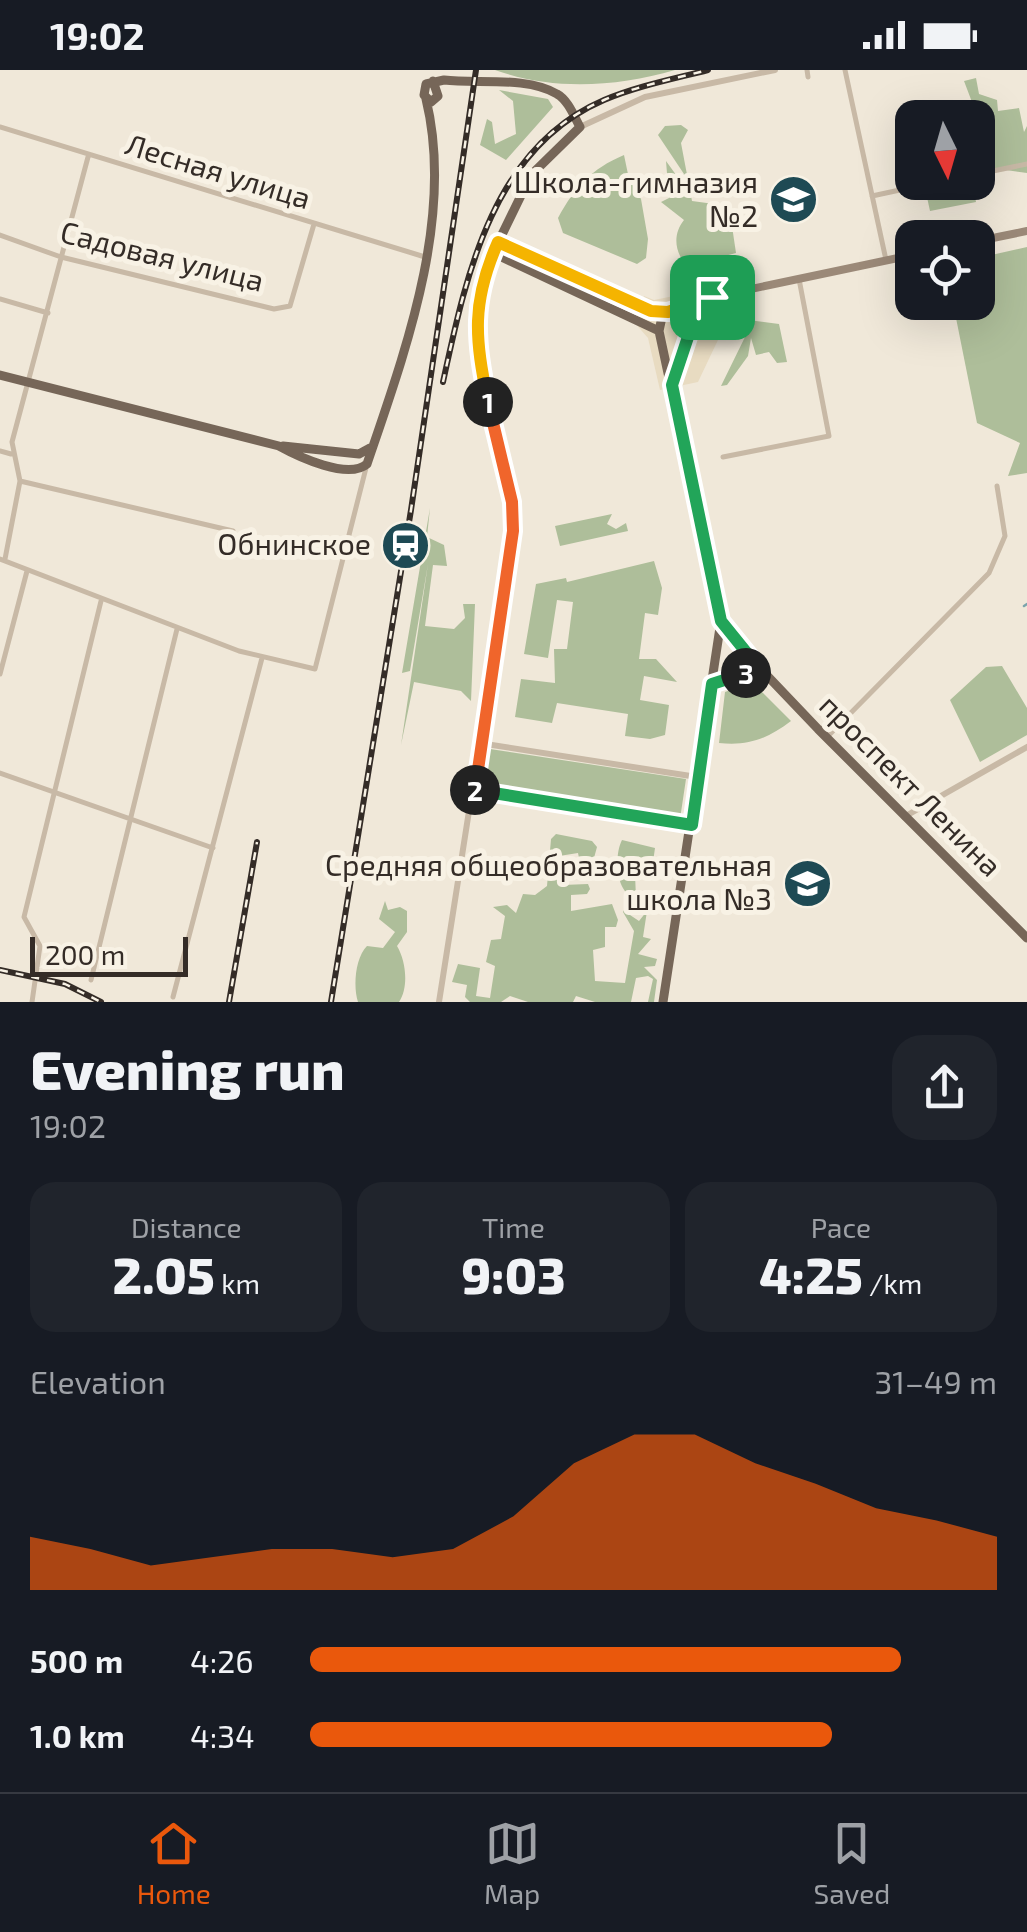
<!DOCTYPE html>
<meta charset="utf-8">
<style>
body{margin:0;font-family:"Exo 2",sans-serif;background:#20242c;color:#f1f3f6;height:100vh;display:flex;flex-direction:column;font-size:38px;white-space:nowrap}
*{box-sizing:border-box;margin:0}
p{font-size:32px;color:#9ea1a6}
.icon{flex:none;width:55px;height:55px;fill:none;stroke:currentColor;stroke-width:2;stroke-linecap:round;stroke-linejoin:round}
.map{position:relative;height:932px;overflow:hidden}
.side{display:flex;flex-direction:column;background:#171b24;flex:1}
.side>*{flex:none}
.needle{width:65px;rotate:175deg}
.tools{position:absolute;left:895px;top:30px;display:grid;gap:20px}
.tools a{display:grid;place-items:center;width:100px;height:100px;border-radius:20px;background:#171b24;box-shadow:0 10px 40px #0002;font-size:50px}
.scale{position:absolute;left:30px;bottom:25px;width:158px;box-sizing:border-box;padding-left:10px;border:5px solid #342c27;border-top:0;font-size:28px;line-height:35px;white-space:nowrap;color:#342c27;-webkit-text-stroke:8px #f8f2e5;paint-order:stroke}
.pin{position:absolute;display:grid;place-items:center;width:85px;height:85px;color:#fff;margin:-42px;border-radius:20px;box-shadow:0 5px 15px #0006}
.km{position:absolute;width:50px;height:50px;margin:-25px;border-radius:50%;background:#222;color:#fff;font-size:28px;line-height:50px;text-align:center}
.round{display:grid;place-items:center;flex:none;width:105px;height:105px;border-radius:30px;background:#20242c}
.headline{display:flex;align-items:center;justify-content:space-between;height:170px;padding:0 30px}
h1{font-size:55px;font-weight:800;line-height:75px}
.stats{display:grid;grid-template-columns:repeat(3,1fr);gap:15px;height:170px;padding:10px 30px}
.stats div{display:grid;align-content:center;border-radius:25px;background:#20242c;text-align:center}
.stats b{font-size:50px;font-weight:800}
.stats small{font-size:28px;font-weight:400}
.stats p{font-size:28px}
.chart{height:280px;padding:20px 30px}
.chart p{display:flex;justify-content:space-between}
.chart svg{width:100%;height:180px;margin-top:10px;fill:#ea580c;opacity:.7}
ul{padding:0 30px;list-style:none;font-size:32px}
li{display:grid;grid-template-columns:160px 120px 1fr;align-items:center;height:75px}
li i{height:25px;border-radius:12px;background:#ea580c}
.status{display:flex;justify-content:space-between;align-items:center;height:70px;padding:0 50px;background:#171b24;direction:ltr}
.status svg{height:28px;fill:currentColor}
.menu{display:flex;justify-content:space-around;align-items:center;height:140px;border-top:2px solid #363941;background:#171b24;font-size:28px;color:#9ea1a6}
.menu a{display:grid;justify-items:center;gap:5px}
.menu .current{color:#ea580c}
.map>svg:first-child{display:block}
.green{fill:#aebe9a}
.plaza{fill:#e8dbc1}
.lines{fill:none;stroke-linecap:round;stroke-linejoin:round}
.stream{stroke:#7aa4ac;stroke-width:2.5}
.minor{stroke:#c8b9a6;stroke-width:5}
.tertiary{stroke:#c8b9a6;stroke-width:6}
.secondary{stroke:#9b8978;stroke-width:8}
.primary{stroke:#766658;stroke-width:9}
.rail-casing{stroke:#342c27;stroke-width:6}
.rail{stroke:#f8f2e5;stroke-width:2.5;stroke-dasharray:8;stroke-linecap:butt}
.split-1-casing{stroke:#fff;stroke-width:20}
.split-2-casing{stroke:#fff;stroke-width:20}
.split-3-casing{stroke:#fff;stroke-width:20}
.split-4-casing{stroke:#fff;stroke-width:20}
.split-1{stroke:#f5b400;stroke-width:12}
.split-2{stroke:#f0652b;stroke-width:12}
.split-3{stroke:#22a559;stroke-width:12}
.split-4{stroke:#22a559;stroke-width:12}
.labels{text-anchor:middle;stroke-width:10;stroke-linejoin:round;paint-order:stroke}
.street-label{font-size:30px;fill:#342c27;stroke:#f8f2e5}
.poi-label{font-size:30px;fill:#342c27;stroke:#f8f2e5;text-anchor:end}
</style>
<div class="status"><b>19:02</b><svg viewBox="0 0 49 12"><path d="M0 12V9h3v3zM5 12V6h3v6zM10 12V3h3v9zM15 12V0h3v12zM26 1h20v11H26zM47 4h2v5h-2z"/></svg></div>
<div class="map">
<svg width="1027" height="932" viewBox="0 0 1027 932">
<rect width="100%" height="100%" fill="#f0e8d9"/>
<!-- green -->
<path class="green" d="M495,0H675C616,17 553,21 495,0Z
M976,8L979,24L997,30L998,41L1019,38L1024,62L1027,56V103L985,97L978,48L964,11Z
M499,20L548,29L553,37L506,90L480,75L487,49L492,52L495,74L516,64L513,31Z
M681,55L688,60L681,73L692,131L729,136L736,183L687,196C675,183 672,165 684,150L661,132L669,128L666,91L679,109L684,104L658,65L665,56Z
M624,85L629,109L641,129L648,169L646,188L637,194L563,163L558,148C575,117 591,99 624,85Z
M953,113H972L976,132L930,141L925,118Z
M1027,177V403L1008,406L1020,373L977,353L953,233L978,232V188Z
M748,250L779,254L787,292L777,293L769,282L756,285L751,268L748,286L727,315L721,316L745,267L740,253Z
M430,438L427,467L444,475L447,496L433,495L425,556L454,559L465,548L463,534H475L471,631L461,621L414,612L401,675L428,494L410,601L402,603Z
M612,444L607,454L616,459L626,453L628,461L560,476L555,456Z
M654,491L662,518L658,545L645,543L639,589H656L677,612L644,606L640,630L669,635L665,665L650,669L625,666L628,644L557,633L552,653L515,647L521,609L555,613L554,579H567L573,532L557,530L548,588L524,584L536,514L566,508L567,512Z
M1002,596L1027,638V665L980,692L950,630L986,597Z
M752,612L791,651C767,669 749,676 719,673L725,622Z
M490,679L686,709L680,749L484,718Z
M556,764L592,771L597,777L589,806L582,803L578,783L559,786L557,792L568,805L563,815L588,814L590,819L587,824L571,825V841L612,834L618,850L616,857H605V877L593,880L595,911L625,913L634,861L623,842L626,836L631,837L630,845L639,851L647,841L643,867L651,869L638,884L657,889L655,896L644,897L657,910L654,932H648L653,909L648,906L636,908L631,932H595L576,926L573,932H528L510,926L501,932H470L465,927L467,915L452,912L458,894L480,898L476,926L490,928L495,896L486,892L491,870L501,869L505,846L493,837L507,835L516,843L523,824L535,825L547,816L551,769Z
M622,770L655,778L651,806L642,800L635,804L636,828C615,824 614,785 622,770Z
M385,831L388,840L400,837L407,841V862L397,876C406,891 409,917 399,932H358C353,917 355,888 367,876L383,878L395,862L379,849Z"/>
<!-- plaza -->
<path class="plaza" d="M723,216L727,251L698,312L660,320L648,268L634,252L644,226L654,230Z"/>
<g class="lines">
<!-- stream -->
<path class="stream" d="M1024,536L1027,534"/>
<!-- minor -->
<path class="minor" d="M807,0L808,7
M845,0L886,190
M0,57L425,187
M978,104L1027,94
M872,126L937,112
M0,165L61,187L274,239L290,236L314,154
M0,229L48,243
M0,381L11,384
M723,387L829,366L799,209
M20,411L233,461
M0,489L239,581L315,599L366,398
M5,489L20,411L12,372L88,87
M0,604L27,501
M827,667L989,503L1005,466L997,416
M0,703L213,778
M91,910L177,559
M173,927L262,588
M32,932L40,876L24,847L101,531"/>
<!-- tertiary -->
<path class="tertiary" d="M580,57L645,27L775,0
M479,673L697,707
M472,720L691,755
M904,747L1027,677
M439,932L513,461C515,362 450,284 493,183"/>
<!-- secondary -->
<path class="secondary" d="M978,171L1027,161
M674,240L713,227L912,185
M691,262L721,228"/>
<!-- primary -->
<path class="primary" d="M433,11L438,26L431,32L424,25L426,14L444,10C477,14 527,6 557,24C568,30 574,46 580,57L531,105L493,183L659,261
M498,172L639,238L669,242
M0,305L279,376C299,387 348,410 367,394
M283,376L359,384L370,378
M367,394C405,282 455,148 426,29
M721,551L736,573L818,659L1027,868
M713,614L759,598
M663,932L721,551L659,261L662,247L676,241L687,246L691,257L672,315"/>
<defs>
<path id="rail" d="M443,312C466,206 492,78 604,30C637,16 673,9 708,0
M0,900L65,914L101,932
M229,932L257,772
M331,932L411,440L476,0"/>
</defs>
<!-- rail casing -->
<use href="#rail" class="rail-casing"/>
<!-- rail -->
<use href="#rail" class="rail"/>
</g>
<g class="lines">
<defs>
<path id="split-1" d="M488,332C475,268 471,233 498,172L651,241L668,242L712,227"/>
<path id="split-2" d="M475,720L513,461L512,432L488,332"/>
<path id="split-3" d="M475,720L692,755L712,614L746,603"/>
<path id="split-4" d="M712,227L724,225L689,264L672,315L721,551L759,598L746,603"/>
</defs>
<!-- split-1 casing -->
<use href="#split-1" class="split-1-casing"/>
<!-- split-2 casing -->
<use href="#split-2" class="split-2-casing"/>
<!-- split-3 casing -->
<use href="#split-3" class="split-3-casing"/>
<!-- split-4 casing -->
<use href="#split-4" class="split-4-casing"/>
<!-- split-1 -->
<use href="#split-1" class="split-1"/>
<!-- split-2 -->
<use href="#split-2" class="split-2"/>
<!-- split-3 -->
<use href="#split-3" class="split-3"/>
<!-- split-4 -->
<use href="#split-4" class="split-4"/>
</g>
<!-- icons -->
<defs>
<symbol id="school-disc" viewBox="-11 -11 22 22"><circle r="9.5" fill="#1e4a54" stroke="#f8f2e5"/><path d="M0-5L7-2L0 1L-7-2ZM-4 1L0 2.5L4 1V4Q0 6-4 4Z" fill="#fff"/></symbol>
<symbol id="station-disc" viewBox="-11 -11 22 22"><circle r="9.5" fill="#1e4a54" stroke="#f8f2e5"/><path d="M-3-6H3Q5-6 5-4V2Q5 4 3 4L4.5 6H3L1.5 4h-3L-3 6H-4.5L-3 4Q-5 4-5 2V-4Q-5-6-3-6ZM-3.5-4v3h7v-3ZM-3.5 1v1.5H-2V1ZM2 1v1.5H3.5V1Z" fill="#fff"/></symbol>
</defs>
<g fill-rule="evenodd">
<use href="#school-disc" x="766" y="102" width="55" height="55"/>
<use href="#station-disc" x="378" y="448" width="55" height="55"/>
<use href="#school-disc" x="780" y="786" width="55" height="55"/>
</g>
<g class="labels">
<!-- street labels -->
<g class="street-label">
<text transform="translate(218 102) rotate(17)" y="10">Лесная улица</text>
<text transform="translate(162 187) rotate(14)" y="10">Садовая улица</text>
<text transform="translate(910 716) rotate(45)" y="10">проспект Ленина</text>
</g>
<!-- poi labels -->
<g class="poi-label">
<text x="758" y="123">Школа-гимназия<tspan x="758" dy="34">№2</tspan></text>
<text x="371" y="485">Обнинское</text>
<text x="772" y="806">Средняя общеобразовательная<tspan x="772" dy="34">школа №3</tspan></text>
</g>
</g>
</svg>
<div class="tools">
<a><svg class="needle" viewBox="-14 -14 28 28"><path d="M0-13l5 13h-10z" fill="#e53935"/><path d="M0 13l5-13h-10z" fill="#9ea1a6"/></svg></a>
<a><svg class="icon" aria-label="locate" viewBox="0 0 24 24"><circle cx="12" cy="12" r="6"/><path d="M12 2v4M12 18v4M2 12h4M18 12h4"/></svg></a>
</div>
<div class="scale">200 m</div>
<div class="pin" style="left:712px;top:227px;background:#1e9e55"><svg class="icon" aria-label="arrive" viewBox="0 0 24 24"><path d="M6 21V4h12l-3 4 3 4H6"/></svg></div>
<b class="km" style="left:488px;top:332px">1</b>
<b class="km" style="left:475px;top:720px">2</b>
<b class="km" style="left:746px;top:603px">3</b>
</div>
<section class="side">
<div class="headline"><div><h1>Evening run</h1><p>19:02</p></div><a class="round"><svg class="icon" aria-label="share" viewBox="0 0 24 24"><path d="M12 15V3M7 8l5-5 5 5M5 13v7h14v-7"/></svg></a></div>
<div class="stats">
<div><p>Distance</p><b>2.05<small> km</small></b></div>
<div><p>Time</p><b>9:03</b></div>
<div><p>Pace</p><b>4:25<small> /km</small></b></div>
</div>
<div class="chart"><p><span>Elevation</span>31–49 m</p>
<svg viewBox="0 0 160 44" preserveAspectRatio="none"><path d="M0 44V31L10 34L20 38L30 36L40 34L50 34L60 36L70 34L80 26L90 13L100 6L110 6L120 13L130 18L140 24L150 27L160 31V44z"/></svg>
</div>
<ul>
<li><b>500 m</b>4:26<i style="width:86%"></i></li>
<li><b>1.0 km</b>4:34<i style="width:76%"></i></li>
</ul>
</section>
<nav class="menu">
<a class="current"><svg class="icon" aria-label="home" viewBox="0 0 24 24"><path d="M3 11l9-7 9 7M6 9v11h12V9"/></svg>Home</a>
<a><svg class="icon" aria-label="map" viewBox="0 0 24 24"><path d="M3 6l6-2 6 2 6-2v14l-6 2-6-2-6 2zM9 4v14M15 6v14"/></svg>Map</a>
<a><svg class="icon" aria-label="saved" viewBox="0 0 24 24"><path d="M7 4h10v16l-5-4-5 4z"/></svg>Saved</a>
</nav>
